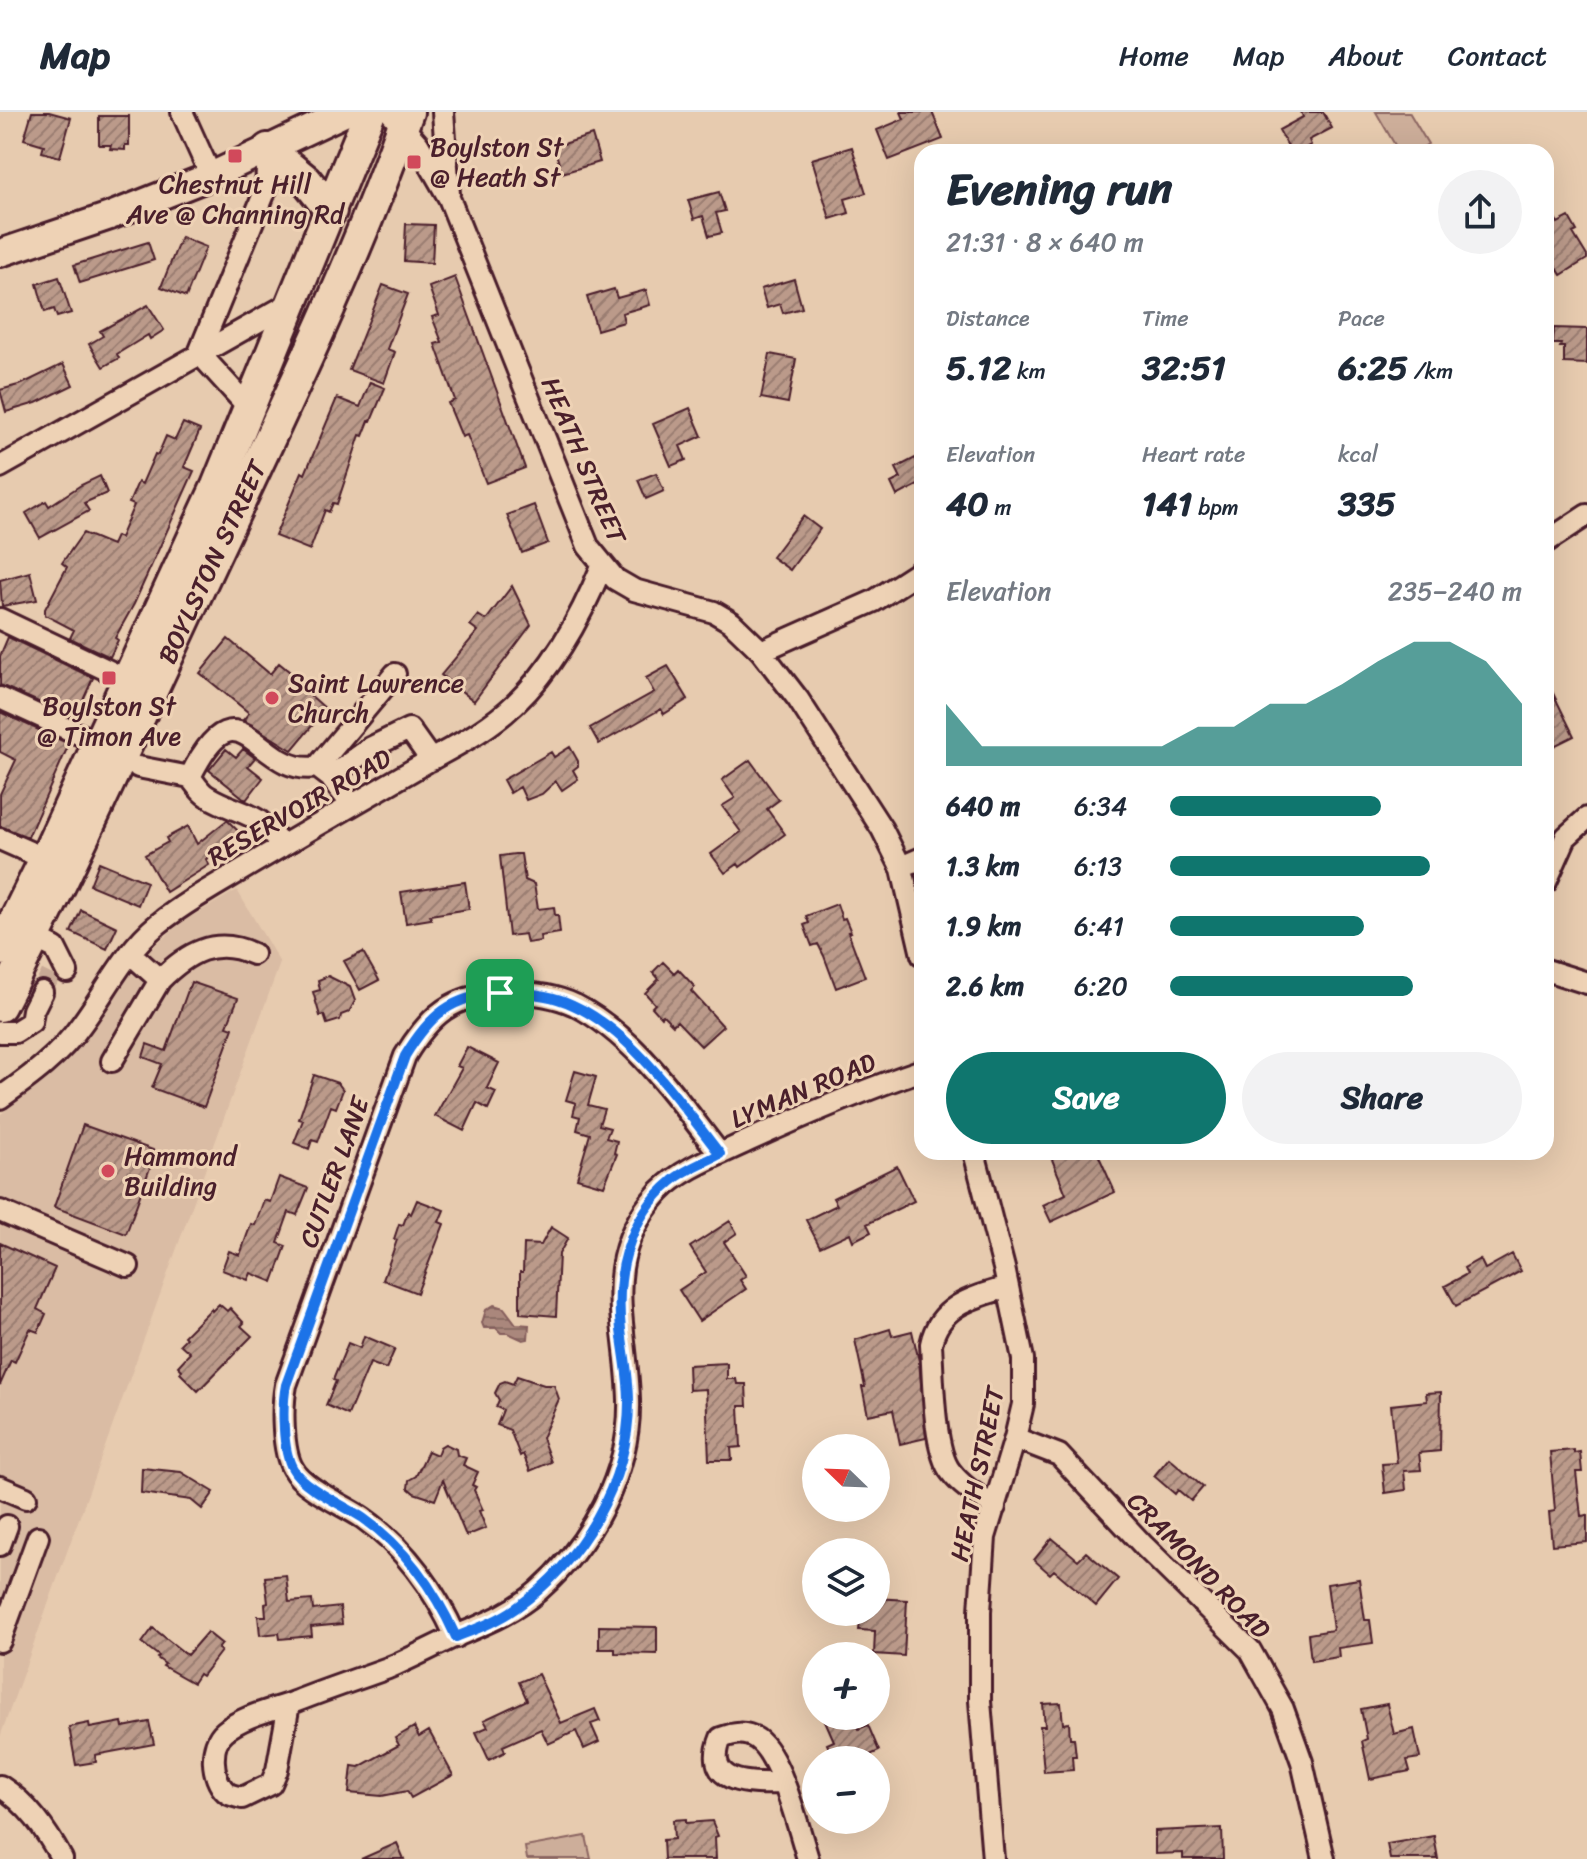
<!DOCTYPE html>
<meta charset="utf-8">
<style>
body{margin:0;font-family:Sriracha,sans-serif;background:#f2f2f3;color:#1f2937;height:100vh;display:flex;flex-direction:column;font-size:30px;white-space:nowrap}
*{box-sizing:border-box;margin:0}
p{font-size:26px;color:#747a83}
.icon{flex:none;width:44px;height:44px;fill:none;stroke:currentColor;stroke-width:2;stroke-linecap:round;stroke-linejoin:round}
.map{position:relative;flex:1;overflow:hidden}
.drawer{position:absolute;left:914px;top:32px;width:640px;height:1016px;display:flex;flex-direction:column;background:#fff;border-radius:24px;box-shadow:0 8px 32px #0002}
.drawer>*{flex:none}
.needle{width:52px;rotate:293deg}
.buttons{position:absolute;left:802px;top:1322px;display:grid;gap:16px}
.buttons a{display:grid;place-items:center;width:88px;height:88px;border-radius:50%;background:#fff;box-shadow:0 8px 32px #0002;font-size:40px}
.pin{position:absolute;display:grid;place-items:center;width:68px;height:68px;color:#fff;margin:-34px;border-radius:16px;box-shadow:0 4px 12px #0006}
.round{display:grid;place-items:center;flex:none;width:84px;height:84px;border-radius:42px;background:#f2f2f3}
.head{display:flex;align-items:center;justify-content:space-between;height:136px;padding:0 32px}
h1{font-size:44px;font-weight:800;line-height:60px}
.figures{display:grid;grid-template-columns:repeat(3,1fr);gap:12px;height:136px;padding:8px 32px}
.figures div{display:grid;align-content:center}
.figures b{font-size:34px;font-weight:800}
.figures small{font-size:22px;font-weight:400}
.figures p{font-size:22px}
.chart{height:224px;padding:16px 32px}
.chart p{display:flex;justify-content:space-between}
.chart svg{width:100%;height:144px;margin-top:8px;fill:#0f766e;opacity:.7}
.action{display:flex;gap:16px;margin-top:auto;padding:16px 32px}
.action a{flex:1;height:92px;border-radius:48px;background:#0f766e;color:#fff;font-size:32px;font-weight:800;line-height:92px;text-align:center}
.action a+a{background:#f2f2f3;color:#1f2937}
ul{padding:0 32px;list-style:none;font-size:26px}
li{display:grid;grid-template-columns:128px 96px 1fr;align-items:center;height:60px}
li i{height:20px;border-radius:10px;background:#0f766e}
header{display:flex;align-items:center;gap:48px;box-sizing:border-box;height:112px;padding:0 40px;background:#fff;border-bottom:2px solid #e0e1e3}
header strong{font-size:38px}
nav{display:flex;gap:44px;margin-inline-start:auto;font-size:28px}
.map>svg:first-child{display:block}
.built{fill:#dabca4}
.pitch{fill:#cdae9a;stroke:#8c6662;stroke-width:2}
.water{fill:url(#water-rules);stroke:#845d5b;stroke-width:2}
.building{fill:url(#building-hatch);stroke:#4a1f2b;stroke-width:2}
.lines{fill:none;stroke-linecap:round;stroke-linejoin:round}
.minor-tunnel{stroke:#c8a995;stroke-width:20;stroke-dasharray:20 10;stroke-linecap:butt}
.minor-casing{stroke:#4a1f2b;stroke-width:26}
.major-casing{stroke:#4a1f2b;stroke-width:32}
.highway-casing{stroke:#4a1f2b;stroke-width:36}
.minor{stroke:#eed2b5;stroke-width:20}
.major{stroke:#eed2b5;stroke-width:26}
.highway{stroke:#eed2b5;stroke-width:30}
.route-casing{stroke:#fff;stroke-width:16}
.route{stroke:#1a73e8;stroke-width:10}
.poi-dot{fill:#d1495b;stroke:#eed2b5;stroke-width:3}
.labels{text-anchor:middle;stroke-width:6;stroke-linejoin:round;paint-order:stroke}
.poi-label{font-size:26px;fill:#4a1f2b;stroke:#eed2b5;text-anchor:start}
.street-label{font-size:26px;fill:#4a1f2b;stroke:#eed2b5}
</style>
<header>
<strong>Map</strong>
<nav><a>Home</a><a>Map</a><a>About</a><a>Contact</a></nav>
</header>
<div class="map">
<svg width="1587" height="1747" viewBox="0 0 1587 1747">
<defs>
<pattern id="water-rules" width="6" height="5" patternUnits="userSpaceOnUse" patternTransform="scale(2)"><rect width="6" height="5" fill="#aa877b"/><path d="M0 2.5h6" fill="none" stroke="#8c6e65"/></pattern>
<pattern id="building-hatch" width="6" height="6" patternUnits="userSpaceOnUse" patternTransform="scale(2)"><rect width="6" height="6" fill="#bb9a8a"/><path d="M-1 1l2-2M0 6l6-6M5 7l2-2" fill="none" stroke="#9a7d71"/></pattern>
</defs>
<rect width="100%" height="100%" fill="#e7cbaf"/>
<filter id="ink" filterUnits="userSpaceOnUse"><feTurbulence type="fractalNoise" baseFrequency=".0125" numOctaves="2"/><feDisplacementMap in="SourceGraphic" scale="16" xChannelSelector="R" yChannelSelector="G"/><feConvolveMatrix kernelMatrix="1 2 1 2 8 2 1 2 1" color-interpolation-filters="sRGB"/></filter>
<g filter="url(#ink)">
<!-- built -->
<path class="built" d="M237,778L280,851L0,1625V1003L66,950L91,920L136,853L151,837L182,810Z"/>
<!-- pitch -->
<path class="pitch" d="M1376,0H1409L1428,32L1415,40H1399Z
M586,1724L591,1747H527L525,1735Z"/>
<!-- water -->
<path class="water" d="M494,1193L504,1196L516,1212L529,1213L528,1227L523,1228L508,1221H501L496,1216H484L482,1211L486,1198Z"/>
<!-- building -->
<path class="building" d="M32,0H49L71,6L60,45L42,40L44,33L24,27Z
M901,0H932L943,27L889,48L877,18L904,7Z
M1301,0H1323L1332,16L1309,28L1311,33L1298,40H1291L1279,18L1303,5Z
M99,4H129V33H125V38L110,37L111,33H99Z
M592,23L600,50L562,61L554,35Z
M852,35L866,81L845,87L849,101L830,107L812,47Z
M719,80L725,99L716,101L722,121L709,124L703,104L694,107L688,88Z
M1546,91L1558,111L1569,105L1577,119L1573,121L1587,144V147L1561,163L1552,147L1546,151Z
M406,112L434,113L432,151L404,149Z
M181,125L206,135L186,185L161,175Z
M148,130L154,148L80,171L74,153Z
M59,165L71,201L57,205L54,197L45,200L37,172Z
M455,165L525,356L486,371L467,323L462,325L448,291L455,288L435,232L442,230L432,205L439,203L429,175Z
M794,167L802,196L783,201L780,192L767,196L761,177Z
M383,173L408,182L387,237L395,240L384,271L349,258Z
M614,177L617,186L646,178L650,193L622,201L624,210L597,218L587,185Z
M148,193L164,218L150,227L148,223L117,242L119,246L103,255L89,232L103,224L100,219Z
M1554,216L1587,217V252L1564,251V235H1560L1561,232H1553Z
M770,242L796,247L788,291L761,286Z
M63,252L73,273L36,291L6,300L0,278L22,272Z
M370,270L385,276L371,309H369L363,324L360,323L337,392L333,391L329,400L325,398L310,438L275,424L302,360L305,362L337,286L360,295Z
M690,296L702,324L680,334L686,348L671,354L653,312Z
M183,311L200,318L184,355L194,359L134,492L115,526L118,528L110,545L70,526L74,518L45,503V497L67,455L62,451L83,421L112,433L116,424L120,426L134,393L129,391L138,370L142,372L155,342L158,343L166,324L175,328Z
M915,346L917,350L922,348V371L897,384L891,371L901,366L896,356Z
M656,361L664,379L646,387L638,368Z
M100,364L107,381L84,391L89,399L40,426L26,401L46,389L49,394L81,373Z
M534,393L548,431L522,441L507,403Z
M803,404L820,417L790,458L772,445Z
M30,460L37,488L2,494L0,468Z
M512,474L531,513L474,589L441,563L478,519L470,513L478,503L486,508Z
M8,525L93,566L75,606L0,573V544Z
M228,527L270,562L279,551L312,578L309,582L326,597L292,638L243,608L249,601L200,561Z
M668,554L688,587L664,602L661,597L599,632L590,616L654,580L646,566Z
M1546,567L1574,624L1546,638Z
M0,600L69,632L28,725L0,714V682L16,648L0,640Z
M570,635L578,649V654L573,658L578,667L562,678L556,669L542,682L526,688L520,675L510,681L503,668L551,640L554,645Z
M226,637L236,645L243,637L255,646L248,654L263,666L246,688L209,658Z
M750,648L779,688L767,697L785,722L740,755L738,752L725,761L711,742L741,720L722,694L735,686L722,668Z
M227,708L239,720L206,747L209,753L166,780L145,743L168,730L166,726L188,714L197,732Z
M515,742H521L525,768L534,772L538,797L554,795L555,803H558L560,821L540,824L541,829L527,831L525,822L509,824L500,744Z
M99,750L147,770L138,793L90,773Z
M465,770L469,797L430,803L431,807L406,811L401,780Z
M837,792L842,807L845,806L851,820H848L865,865L836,876L824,844L818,832L812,834L804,813L809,811L806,804Z
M81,798L117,815L107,837L71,820Z
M363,840L379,868L360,878L344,849Z
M663,850L674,861L678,857L695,875L691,879L723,914L701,934L677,909L673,913L663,903L661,905L652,895L655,892L645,881L659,867L653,860Z
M328,864L350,875L355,889L349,900L341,903L340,908L327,912L324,903L320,904L313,880L320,878L318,868Z
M191,870L238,886L227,914L233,916L204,995L152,976L162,952L143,945L147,932L166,939Z
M467,935L499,951L487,976L496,980L488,997L477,991L464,1019L435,1004L462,956L457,954Z
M575,959L596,965L588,993L604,997L599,1013L610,1016L606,1026L617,1029L614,1041L617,1042L604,1074L577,1066L590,1022L577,1018L580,1005L573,1003L576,991L566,988Z
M314,963L338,971L343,978L336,996L331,994L318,1030L312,1028L309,1037L294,1031L303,1008L299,1007Z
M83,1013L156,1039L126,1122L54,1095Z
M1049,1040H1097L1115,1080L1051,1110L1043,1093L1066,1082Z
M897,1054L914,1089L867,1112L871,1120L853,1129L850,1121L820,1135L806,1108L837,1093L833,1086Z
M279,1065L308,1076L297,1103L289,1100L278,1131L286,1134L273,1170L251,1161L248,1168L222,1158L229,1139L240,1143L251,1112L255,1113L264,1088L270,1090Z
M417,1088L444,1098L439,1110L444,1112L417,1181L383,1168L397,1128L394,1127L399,1112L403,1113L408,1100L411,1102Z
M730,1109L737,1121L724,1130L746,1164L740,1168L746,1177L699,1209L679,1178L706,1160L690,1135Z
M551,1115L568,1126L559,1142L556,1204L520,1201V1160H523L524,1132L541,1133Z
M0,1131L55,1156L37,1197L46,1202L38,1220L30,1217L15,1250L11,1248L0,1273Z
M1512,1142L1521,1159L1456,1194L1445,1174L1467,1162L1464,1156L1480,1147L1485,1157Z
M219,1192L227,1199L230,1196L244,1211L241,1214L252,1224L198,1279L180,1261L182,1258L178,1254L190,1241L180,1232L186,1226L184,1224L211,1197L212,1199Z
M890,1217L892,1224L912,1219L919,1249L926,1326L900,1332L893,1298L868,1303L862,1275H865L855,1228Z
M364,1224L395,1237L386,1257L370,1251L348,1303L326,1293L336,1269L333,1268L348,1231L360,1236Z
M727,1251V1267H736L737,1272H746L747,1294H739L741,1335L731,1336L732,1348H709L706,1277L689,1278L688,1253Z
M517,1264L544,1273H554L559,1287L542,1326L551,1350L530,1359L523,1342L520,1344L510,1318L497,1313L503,1298L496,1295L499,1288L495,1281L500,1271L505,1269L513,1272Z
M1441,1280L1440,1339L1419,1341L1421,1358L1404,1359L1406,1378L1385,1381L1382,1352L1397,1351L1391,1293L1427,1289L1426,1281Z
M445,1332L456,1337L457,1343L466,1346L463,1353L478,1360L472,1373L476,1375L474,1378L483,1398L479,1399L486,1416L466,1424L443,1368L435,1388L414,1381L408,1376L409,1368L416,1364L428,1339L437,1343L440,1335Z
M1574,1338V1341L1580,1340L1582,1360H1576L1581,1404L1587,1403V1430L1552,1433L1549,1400L1555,1399L1550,1340Z
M1169,1346L1203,1375L1191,1389L1178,1378L1175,1382L1154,1364Z
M142,1356L181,1360L214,1380L202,1397L191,1388L141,1381Z
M1052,1426L1078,1448L1086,1440L1118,1467L1096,1494L1054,1458L1050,1462L1034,1448Z
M286,1463L289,1490L312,1488L313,1498L340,1495L342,1512L311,1515L312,1524L280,1527L279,1521L260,1523L258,1504H266L265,1492L268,1491L265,1465Z
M1359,1467L1365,1508H1370L1373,1531L1338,1536L1339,1545L1311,1549L1308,1522L1333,1518L1327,1472Z
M876,1486L907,1488L904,1544L874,1542L875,1519L859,1518L861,1500H876Z
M599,1514L657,1515V1542L615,1541V1537H599Z
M153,1516L187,1543L207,1520L222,1532L218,1537L221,1539L202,1564L199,1562L193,1571L163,1554L165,1552L157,1546L159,1544L142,1531Z
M538,1562L561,1611L595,1597L600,1609L591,1612L599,1630L584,1637L576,1619L548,1632L541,1617L503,1634L505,1640L489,1648L476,1620L488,1615L484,1608L527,1588L519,1570Z
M1061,1591L1063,1612L1069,1611L1070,1626H1074L1076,1644H1072L1073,1658L1044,1660L1040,1614H1045L1043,1592Z
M1387,1592L1394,1622L1414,1617L1420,1646L1407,1648L1410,1659L1370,1667L1362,1629L1367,1627L1361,1597Z
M823,1604H853L859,1617L868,1613L879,1639L870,1643L872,1648H834L827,1632L834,1629Z
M122,1610L123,1615L149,1610L154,1632L95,1643L96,1650L76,1653L69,1615L89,1611L90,1616Z
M414,1615L419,1625L429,1619L453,1663L411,1686L407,1679L382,1684L349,1681L352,1654L359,1655L399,1633L395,1626Z
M686,1707V1711L712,1709L718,1724L715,1725L716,1747H664L663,1728L674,1727L673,1708Z
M1222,1716L1223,1747H1183V1741L1155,1742V1719Z
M1434,1724L1438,1747H1390L1387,1732Z
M397,1731L404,1747H361Z"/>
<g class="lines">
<!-- minor-tunnel -->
<path class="minor-tunnel" d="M42,880L55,854"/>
<defs>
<path id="minor" d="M182,0L211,64
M390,0L418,32L449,86L588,434L615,467L634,478L714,500L731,510L761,539L798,587L882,717L902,757L922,843
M443,0L449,82
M199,241L266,77L268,37
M199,241L249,296
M0,355L294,189
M1546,430L1587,403
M0,507L128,568
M761,539L874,489L922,458
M0,586L98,631
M138,655L190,665
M330,665L370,636L409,617L431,648
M352,693L330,665L317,655L395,562
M0,727L45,747
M281,735C260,697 240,704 207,684C200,680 195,671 190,665C241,562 256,666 317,655
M901,755L922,746
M1546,770L1566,725L1587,706
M35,826L55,836L67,860
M1546,858L1587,871
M160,868C187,841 215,824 253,842
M0,920H15L31,910L33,898L42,880
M112,949L160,868L130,841
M0,986C30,965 60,943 81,913C107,878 124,840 158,812C186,789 219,772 250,753C304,721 359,689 413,658C448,637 485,621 515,592C554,555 582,503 602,454
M974,1040L1004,1156L1023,1247V1292L1015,1326L985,1425L980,1499V1589L993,1747
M0,1099L128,1154
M1015,1326L1059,1343L1144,1434L1250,1538L1283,1597L1302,1650L1324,1747
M0,1375L26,1386
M995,1395C980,1385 962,1375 951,1360C933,1339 933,1262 931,1232C939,1193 974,1185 1008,1175
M0,1433L7,1414
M456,1525C435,1478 404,1435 363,1406C344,1393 303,1376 293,1357C282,1339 282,1294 286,1273L405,944C430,903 452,883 502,881C526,880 553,883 575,893C636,924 679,990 720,1042
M0,1529L38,1425
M289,1592L277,1658L271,1672L242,1686C236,1684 230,1684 226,1680C211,1666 209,1632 225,1619C245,1603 273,1598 297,1589C327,1577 358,1567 388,1556C410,1547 432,1535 454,1525C484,1512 513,1501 538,1479C591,1432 631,1360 629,1288C627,1210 598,1148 659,1080C682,1056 719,1043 748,1029C805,1003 863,978 922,958
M782,1671C751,1672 702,1673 721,1626C734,1621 745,1619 757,1627C781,1644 799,1718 808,1747
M0,1674C28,1692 46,1718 62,1747"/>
<path id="major" d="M0,141L110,104L211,64L346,0"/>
<g id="highway">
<path d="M268,37L306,68L331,99"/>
<path d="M0,838L45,747L217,374L370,0"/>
<path id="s1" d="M0,894C76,746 144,595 214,445C283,298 354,153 408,0"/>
</g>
</defs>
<!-- minor casing -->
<use href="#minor" class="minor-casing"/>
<!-- major casing -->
<use href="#major" class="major-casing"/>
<!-- highway casing -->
<use href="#highway" class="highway-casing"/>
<!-- minor -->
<use href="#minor" class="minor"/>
<!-- major -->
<use href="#major" class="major"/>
<!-- highway -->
<use href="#highway" class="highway"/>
</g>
</g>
<g class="lines" filter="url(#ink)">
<defs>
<path id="route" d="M500,881C524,880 550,882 573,893C633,920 681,992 720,1042C704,1051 685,1057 672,1069C628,1105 615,1163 621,1218C624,1242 629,1266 629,1290C629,1371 581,1450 516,1496C498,1509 476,1517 456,1525C435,1478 404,1435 363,1406C344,1393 303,1376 293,1357C282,1339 282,1293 286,1273L405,944C430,903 451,884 500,881Z"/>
</defs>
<!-- route casing -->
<use href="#route" class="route-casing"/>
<!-- route -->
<use href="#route" class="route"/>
</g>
<!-- markers -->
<g class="poi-dot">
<rect x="227" y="36" width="16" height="16" rx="4"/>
<rect x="406" y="42" width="16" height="16" rx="4"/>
<rect x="101" y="558" width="16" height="16" rx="4"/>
<circle cx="272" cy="586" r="8"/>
<circle cx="108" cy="1059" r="8"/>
</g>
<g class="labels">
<!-- poi labels -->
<g class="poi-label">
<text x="430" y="44">Boylston St<tspan x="430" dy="30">@ Heath St</tspan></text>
<text x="235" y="81" text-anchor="middle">Chestnut Hill<tspan x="235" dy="30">Ave @ Channing Rd</tspan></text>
<text x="288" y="580">Saint Lawrence<tspan x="288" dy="30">Church</tspan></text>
<text x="109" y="603" text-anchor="middle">Boylston St<tspan x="109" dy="30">@ Timon Ave</tspan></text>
<text x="124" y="1053">Hammond<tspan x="124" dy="30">Building</tspan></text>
</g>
<!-- street labels -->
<g class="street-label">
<text transform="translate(584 348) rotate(67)" y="9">HEATH STREET</text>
<text dy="9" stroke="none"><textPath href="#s1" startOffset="492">BOYLSTON STREET</textPath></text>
<text transform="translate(299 695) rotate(-30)" y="9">RESERVOIR ROAD</text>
<text transform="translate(803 978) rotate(-23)" y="9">LYMAN ROAD</text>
<text transform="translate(334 1060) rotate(-70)" y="9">CUTLER LANE</text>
<text transform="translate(977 1362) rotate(-78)" y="9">HEATH STREET</text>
<text transform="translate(1199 1453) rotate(46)" y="9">CRAMOND ROAD</text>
</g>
</g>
</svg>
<div class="buttons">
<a><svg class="needle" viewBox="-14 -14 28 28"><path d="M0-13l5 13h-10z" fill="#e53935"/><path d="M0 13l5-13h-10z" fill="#747a83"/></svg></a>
<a><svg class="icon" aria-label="layers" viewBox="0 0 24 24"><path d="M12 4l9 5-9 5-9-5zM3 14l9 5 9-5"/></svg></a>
<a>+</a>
<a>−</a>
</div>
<div class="pin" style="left:500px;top:881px;background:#1e9e55"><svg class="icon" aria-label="arrive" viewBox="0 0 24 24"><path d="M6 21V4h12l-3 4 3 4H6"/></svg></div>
<section class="drawer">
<div class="head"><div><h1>Evening run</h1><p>21:31 · 8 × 640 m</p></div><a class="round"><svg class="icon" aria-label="share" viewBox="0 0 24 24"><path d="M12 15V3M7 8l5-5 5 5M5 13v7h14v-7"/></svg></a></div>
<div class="figures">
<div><p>Distance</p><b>5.12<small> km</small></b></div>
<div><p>Time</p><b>32:51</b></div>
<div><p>Pace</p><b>6:25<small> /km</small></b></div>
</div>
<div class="figures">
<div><p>Elevation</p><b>40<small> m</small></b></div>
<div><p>Heart rate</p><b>141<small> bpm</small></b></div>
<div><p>kcal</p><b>335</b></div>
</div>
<div class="chart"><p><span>Elevation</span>235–240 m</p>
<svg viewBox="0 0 160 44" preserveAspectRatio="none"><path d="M0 44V25L10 38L20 38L30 38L40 38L50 38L60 38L70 32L80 32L90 25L100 25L110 19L120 12L130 6L140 6L150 12L160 25V44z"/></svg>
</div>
<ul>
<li><b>640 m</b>6:34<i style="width:60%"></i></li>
<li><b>1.3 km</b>6:13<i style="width:74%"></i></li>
<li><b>1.9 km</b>6:41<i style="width:55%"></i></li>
<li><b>2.6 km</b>6:20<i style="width:69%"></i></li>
</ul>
<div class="action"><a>Save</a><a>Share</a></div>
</section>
</div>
